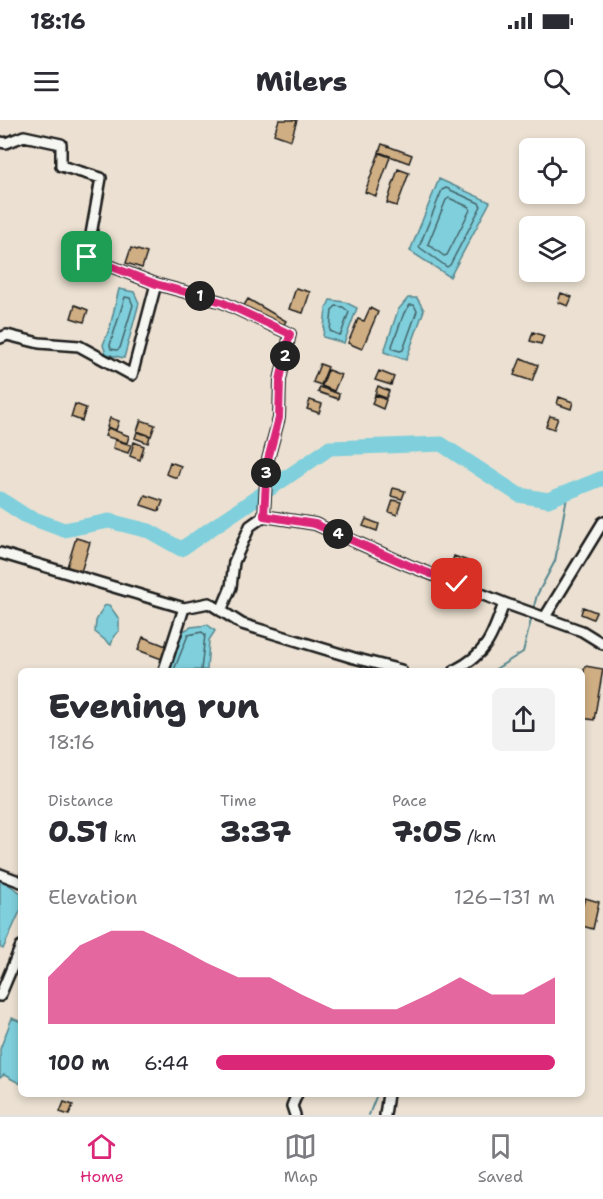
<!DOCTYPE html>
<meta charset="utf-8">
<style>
body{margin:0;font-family:"Shantell Sans",sans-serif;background:#f2f2f3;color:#2b2b33;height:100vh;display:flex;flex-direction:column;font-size:22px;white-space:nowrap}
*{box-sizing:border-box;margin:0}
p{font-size:20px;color:#7c7c81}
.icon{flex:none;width:33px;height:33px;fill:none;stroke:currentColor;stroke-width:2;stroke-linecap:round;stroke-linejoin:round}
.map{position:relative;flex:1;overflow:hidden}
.side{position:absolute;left:18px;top:548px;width:567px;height:429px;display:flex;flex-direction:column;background:#fff;border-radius:9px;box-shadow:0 3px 9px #0003}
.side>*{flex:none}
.tools{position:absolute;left:519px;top:18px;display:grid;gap:12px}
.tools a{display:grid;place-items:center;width:66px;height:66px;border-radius:9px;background:#fff;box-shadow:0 3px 9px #0003;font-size:30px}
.pin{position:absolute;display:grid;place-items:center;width:51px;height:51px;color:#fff;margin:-26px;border-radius:12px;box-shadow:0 3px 9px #0006}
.km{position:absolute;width:30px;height:30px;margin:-15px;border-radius:50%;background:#222;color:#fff;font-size:16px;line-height:30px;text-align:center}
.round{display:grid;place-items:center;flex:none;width:63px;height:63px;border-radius:9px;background:#f2f2f3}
.summary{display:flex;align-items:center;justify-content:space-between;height:102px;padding:0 30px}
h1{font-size:33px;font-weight:800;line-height:45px}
.stats{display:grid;grid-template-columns:repeat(3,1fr);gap:9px;height:102px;padding:6px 30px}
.stats div{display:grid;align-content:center}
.stats b{font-size:30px;font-weight:800}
.stats small{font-size:16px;font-weight:400}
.stats p{font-size:16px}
.chart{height:168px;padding:12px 30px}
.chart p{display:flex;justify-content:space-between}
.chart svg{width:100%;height:108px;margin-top:6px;fill:#db2777;opacity:.7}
ul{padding:0 30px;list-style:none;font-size:20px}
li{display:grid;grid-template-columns:96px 72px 1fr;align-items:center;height:45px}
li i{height:15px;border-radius:8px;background:#db2777}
.status{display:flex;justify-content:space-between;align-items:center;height:42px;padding:0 30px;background:#fff;direction:ltr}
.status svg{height:16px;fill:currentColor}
header{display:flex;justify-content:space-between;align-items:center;height:78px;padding:0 30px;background:#fff;font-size:27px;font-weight:800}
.dock{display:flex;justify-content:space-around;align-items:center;height:84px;border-top:2px solid #e1e1e2;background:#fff;font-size:16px;color:#7c7c81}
.dock a{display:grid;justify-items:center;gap:3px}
.dock .selected{color:#db2777}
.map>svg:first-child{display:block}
.water{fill:#7fcfdc;stroke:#57878f;stroke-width:1.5}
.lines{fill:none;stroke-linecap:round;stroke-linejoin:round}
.shore{stroke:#446469;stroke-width:1.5}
.stream{stroke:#57878f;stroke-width:2}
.river{stroke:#7fcfdc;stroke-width:15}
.building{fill:#d0ae83;stroke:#1c1c1c;stroke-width:1.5}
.minor-casing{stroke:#1c1c1c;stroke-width:14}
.minor{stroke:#f6f6f2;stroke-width:9}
.route-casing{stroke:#fff;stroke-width:12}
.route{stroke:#db2777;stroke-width:8}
</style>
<div class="status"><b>18:16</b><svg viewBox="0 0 49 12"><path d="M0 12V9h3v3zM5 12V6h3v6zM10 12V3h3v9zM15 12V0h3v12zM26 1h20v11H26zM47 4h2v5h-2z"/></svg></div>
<header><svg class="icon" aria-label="menu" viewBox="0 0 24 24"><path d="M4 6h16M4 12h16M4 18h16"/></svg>Milers<svg class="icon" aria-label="search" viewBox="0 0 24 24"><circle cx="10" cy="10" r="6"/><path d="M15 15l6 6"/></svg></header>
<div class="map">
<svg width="603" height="995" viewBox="0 0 603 995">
<rect width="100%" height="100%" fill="#ebe0d1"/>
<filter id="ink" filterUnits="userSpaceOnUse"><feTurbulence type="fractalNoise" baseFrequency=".0167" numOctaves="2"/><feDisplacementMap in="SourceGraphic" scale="12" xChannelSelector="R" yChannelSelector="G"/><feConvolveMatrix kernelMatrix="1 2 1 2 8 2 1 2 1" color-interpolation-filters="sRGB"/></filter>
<g filter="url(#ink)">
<!-- water -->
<path class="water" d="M439,59L490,82L450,157L410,131Z
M119,169L134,172L139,183L124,238L106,234L103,225L110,207Z
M408,178H417L424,190L406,240L384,232L398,190Z
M330,180L345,182L357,188L344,223L323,217L326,189Z
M109,485L119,499V511L114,516L111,525L95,512L96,501L104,486Z
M208,505L215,511L209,520L207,550H168C171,536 179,525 183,511L191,507Z
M0,759L21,773V789L3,829L0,827Z
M12,898L21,902V964L4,955L0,958V929Z"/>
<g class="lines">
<!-- shore -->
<path class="shore" d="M446,68L479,83L481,86L450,145L447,147L419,127L442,70Z
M449,78L469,87L470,90L447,135L444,136L428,124L446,80Z
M125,177L130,178L133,185L120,228L117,230L111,229L110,225Z
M410,185H414L417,191L403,230L400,231L393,229L392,226L404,193Z
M336,186L343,187L349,192L341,214L339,215L330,211L332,190Z
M174,550L188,515L202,512L205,515L201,550"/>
<!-- stream -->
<path class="stream" d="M533,490L537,475L555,441L568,372
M494,550L523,532L532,496
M369,995L377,974"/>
<!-- river -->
<path class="river" d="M0,379L26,396L64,410L109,401L149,411L181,429L330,328L441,324L519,375L548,380L603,358"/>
</g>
<!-- building -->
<path class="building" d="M279,0H297L291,20L274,14Z
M382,24L412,35L409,43L379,32Z
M379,33L390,37L376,76L365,72Z
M398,49L409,53L397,86L387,83Z
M131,128L147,133L142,148L126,143Z
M296,168L310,172L303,193L289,189Z
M561,173L572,177L568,186L558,182Z
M248,179L286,201L281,209L243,187Z
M75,185L88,190L84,202L71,198Z
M370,188L378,192L362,229L348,223L358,199L364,201Z
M533,212L544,216L541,224L530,221Z
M521,238L538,245L532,261L514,255Z
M320,244L328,247L321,265L313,262Z
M328,250L341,255L334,271L322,266Z
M379,251L394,257L391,265L375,260Z
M378,266L389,271L386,278L375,274Z
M320,267L339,274L338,279L318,272Z
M375,275L386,280L383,289L372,284Z
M559,277L573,282L571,289L557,284Z
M310,280L322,284L319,293L307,289Z
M75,284L86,288L82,301L71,297Z
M550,296L558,298L554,309L546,306Z
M110,298L119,301L116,310L107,307Z
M141,300L155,305L151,316L137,311Z
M108,308L129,316L127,323L105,316Z
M137,312L150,316L148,323L135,318Z
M115,320L131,325L128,333L113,328Z
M134,322L144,326L140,340L130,336Z
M170,342L181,346L177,358L166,354Z
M393,368L405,371L402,379L391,376Z
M145,375L163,381L159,391L141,385Z
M393,380L401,382L397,395L389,392Z
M366,399L379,404L377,411L363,406Z
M76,418L90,422L81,452L67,447Z
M454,436L468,441L466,447L452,442Z
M583,487L596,492L593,499L581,494Z
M143,517L171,528L167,541L138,530Z
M585,546L603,549L594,600L582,598V561Z
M585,778L599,782L593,809L582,806V788Z
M64,982L73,985L69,995L60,992Z"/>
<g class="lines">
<defs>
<path id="minor" d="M0,22L6,23L24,16L61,24V46L101,58L87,137L156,164L222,182L290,214L280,260L279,298L267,343L264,396L250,406L234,442L231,467L221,491
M0,218L7,215L39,223L79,226L132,255L156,164
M264,396L315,404L408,445L504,483L582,511L603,524
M0,433L184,488L209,483L242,504L354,538L401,550
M545,497L603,402
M164,550L184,488
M455,550C487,534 493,515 504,483
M0,754L21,762
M0,876L21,826
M295,995L292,986L297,974
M385,995L388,974"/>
</defs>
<!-- minor casing -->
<use href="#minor" class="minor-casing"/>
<!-- minor -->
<use href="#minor" class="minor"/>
</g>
</g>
<g class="lines" filter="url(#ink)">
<defs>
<path id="route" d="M87,137L156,164L222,182L290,214L280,260L279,298L267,343L264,396L315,404L408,445L457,464"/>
</defs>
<!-- route casing -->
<use href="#route" class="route-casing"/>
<!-- route -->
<use href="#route" class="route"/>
</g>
</svg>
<div class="tools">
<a><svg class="icon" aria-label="locate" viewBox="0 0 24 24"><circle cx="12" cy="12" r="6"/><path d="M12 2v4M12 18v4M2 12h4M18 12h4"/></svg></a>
<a><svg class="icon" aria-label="layers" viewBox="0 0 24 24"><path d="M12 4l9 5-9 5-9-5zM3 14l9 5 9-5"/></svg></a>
</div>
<div class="pin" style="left:87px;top:137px;background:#1e9e55"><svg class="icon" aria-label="arrive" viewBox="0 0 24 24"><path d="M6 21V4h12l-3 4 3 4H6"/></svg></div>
<div class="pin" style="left:457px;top:464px;background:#d93025"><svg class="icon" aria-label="check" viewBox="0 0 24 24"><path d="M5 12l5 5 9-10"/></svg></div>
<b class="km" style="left:200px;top:176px">1</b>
<b class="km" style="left:285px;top:236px">2</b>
<b class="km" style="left:266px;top:353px">3</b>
<b class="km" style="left:338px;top:414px">4</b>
<section class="side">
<div class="summary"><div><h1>Evening run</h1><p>18:16</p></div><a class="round"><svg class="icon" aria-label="share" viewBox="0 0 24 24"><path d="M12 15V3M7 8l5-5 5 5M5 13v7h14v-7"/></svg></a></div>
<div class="stats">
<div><p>Distance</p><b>0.51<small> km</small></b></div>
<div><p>Time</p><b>3:37</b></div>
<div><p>Pace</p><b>7:05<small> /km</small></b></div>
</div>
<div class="chart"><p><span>Elevation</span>126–131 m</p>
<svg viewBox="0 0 160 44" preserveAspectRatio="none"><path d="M0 44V25L10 12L20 6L30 6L40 12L50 19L60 25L70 25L80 32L90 38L100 38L110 38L120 32L130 25L140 32L150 32L160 25V44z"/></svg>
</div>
<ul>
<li><b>100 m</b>6:44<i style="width:100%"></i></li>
</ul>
</section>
</div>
<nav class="dock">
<a class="selected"><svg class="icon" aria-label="home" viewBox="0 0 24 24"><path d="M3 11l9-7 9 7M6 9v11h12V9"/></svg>Home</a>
<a><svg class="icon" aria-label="map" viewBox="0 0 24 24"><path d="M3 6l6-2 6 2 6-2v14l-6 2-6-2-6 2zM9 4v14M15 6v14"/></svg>Map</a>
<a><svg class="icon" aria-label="saved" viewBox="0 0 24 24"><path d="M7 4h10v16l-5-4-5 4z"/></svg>Saved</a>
</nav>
